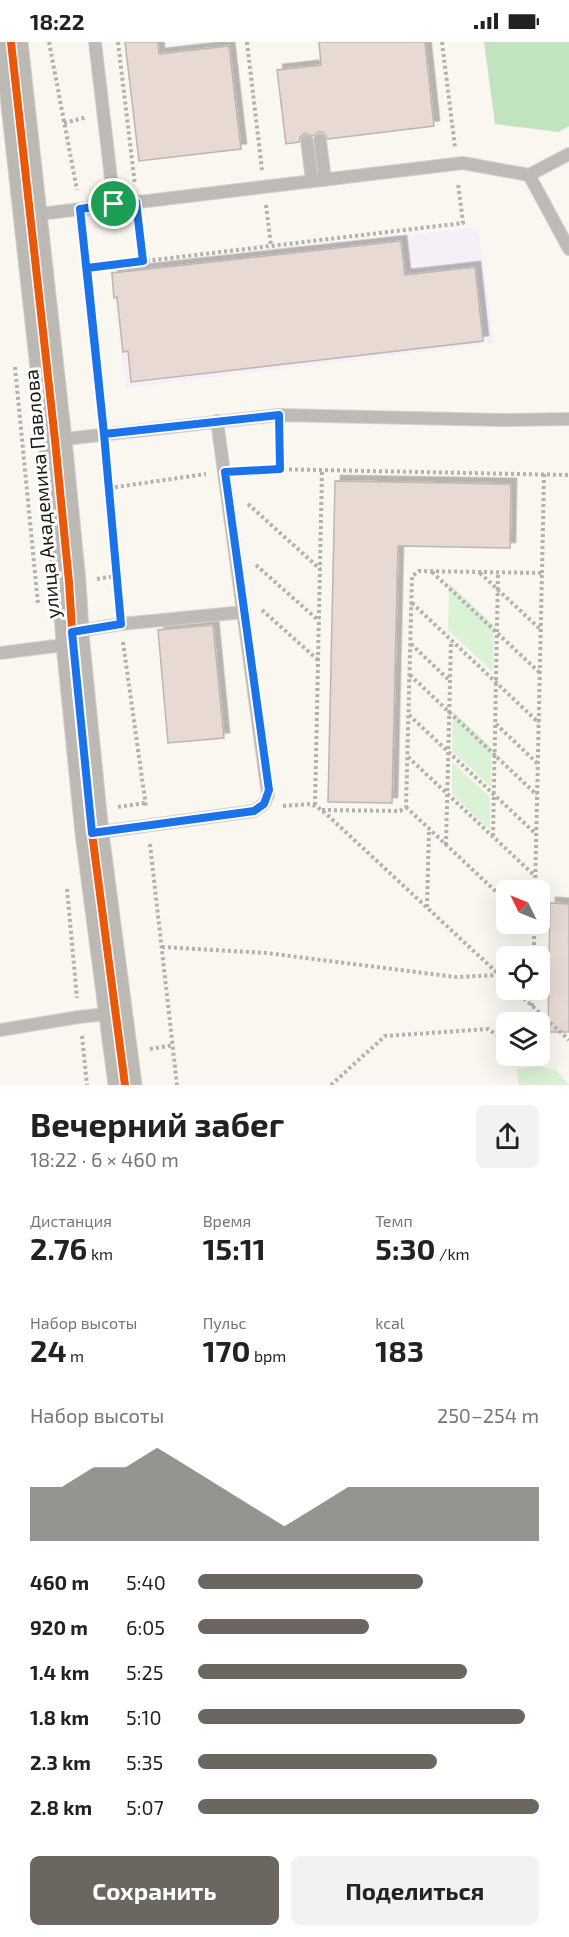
<!DOCTYPE html>
<html lang="ru">
<meta charset="utf-8">
<style>
body{margin:0;font-family:"Exo 2",sans-serif;background:#f2f2f2;color:#222;height:100vh;display:flex;flex-direction:column;font-size:22px;white-space:nowrap}
*{box-sizing:border-box;margin:0}
p{font-size:20px;color:#767676}
.icon{flex:none;width:33px;height:33px;fill:none;stroke:currentColor;stroke-width:2;stroke-linecap:round;stroke-linejoin:round}
.map{position:relative;height:1043px;overflow:hidden}
.drawer{display:flex;flex-direction:column;background:#fff;flex:1}
.drawer>*{flex:none}
.needle{width:39px;rotate:313deg}
.buttons{position:absolute;left:496px;top:838px;display:grid;gap:12px}
.buttons a{display:grid;place-items:center;width:54px;height:54px;border-radius:9px;background:#fff;box-shadow:0 6px 24px #0002;font-size:30px}
.pin{position:absolute;display:grid;place-items:center;width:51px;height:51px;color:#fff;margin:-26px;border:3px solid #fff;border-radius:50%;box-shadow:0 2px 6px #0007}
.round{display:grid;place-items:center;flex:none;width:63px;height:63px;border-radius:9px;background:#f2f2f2}
.overview{display:flex;align-items:center;justify-content:space-between;height:102px;padding:0 30px}
h1{font-size:33px;font-weight:700;line-height:45px}
.figures{display:grid;grid-template-columns:repeat(3,1fr);gap:9px;height:102px;padding:6px 30px}
.figures div{display:grid;align-content:center}
.figures b{font-size:30px;font-weight:700}
.figures small{font-size:16px;font-weight:400}
.figures p{font-size:16px}
.chart{height:168px;padding:12px 30px}
.chart p{display:flex;justify-content:space-between}
.chart svg{width:100%;height:108px;margin-top:6px;fill:#6b6760;opacity:.7}
.action{display:flex;gap:12px;margin-top:auto;padding:12px 30px}
.action a{flex:1;height:69px;border-radius:9px;background:#6b6760;color:#fff;font-size:24px;font-weight:700;line-height:69px;text-align:center}
.action a+a{background:#f2f2f2;color:#222}
ul{padding:0 30px;list-style:none;font-size:20px}
li{display:grid;grid-template-columns:96px 72px 1fr;align-items:center;height:45px}
li i{height:15px;border-radius:8px;background:#6b6760}
.status{display:flex;justify-content:space-between;align-items:center;height:42px;padding:0 30px;background:#fff;direction:ltr}
.status svg{height:16px;fill:currentColor}
.map>svg:first-child{display:block}
.industrial{fill:#f7eff8}
.green{fill:#dcf2d7}
.forest{fill:#c1e3bd}
.building{fill:#e8d9d3;stroke:#bcb6b1;stroke-width:1.5;filter:url(#shadow)}
.lines{fill:none;stroke-linecap:round;stroke-linejoin:round}
.lane-casing{stroke:#d6d3cd;stroke-width:14}
.secondary-casing{stroke:#d6d3cd;stroke-width:35}
.path{stroke:#b4b1af;stroke-width:4;stroke-dasharray:3 3;stroke-linecap:butt}
.lane{stroke:#bdbab7;stroke-width:12}
.secondary{stroke:#bcb8b4;stroke-width:33}
.cycleway-casing{stroke:#fff;stroke-width:11}
.cycleway{stroke:#e8590c;stroke-width:8}
.route-casing{stroke:#fff;stroke-width:12}
.route{stroke:#1a73e8;stroke-width:8}
.labels{text-anchor:middle;stroke-width:6;stroke-linejoin:round;paint-order:stroke}
.street-label{font-size:20px;fill:#1e1a12;stroke:#fff}
</style>
<div class="status"><b>18:22</b><svg viewBox="0 0 49 12"><path d="M0 12V9h3v3zM5 12V6h3v6zM10 12V3h3v9zM15 12V0h3v12zM26 1h20v11H26zM47 4h2v5h-2z"/></svg></div>
<div class="map">
<svg width="569" height="1043" viewBox="0 0 569 1043">
<defs>
<filter id="shadow"><feDropShadow dx="5.5" dy="-5.5" stdDeviation="0" flood-color="#0004"/></filter>
</defs>
<rect width="100%" height="100%" fill="#faf6f0"/>
<!-- industrial -->
<path class="industrial" d="M478,185L494,301L126,346L110,229Z"/>
<!-- green -->
<path class="green" d="M449,541L494,583L493,630L448,588Z
M453,669L491,705V745L452,709Z
M452,720L490,755V788L452,752Z
M540,1024L556,1028L569,1043H519L517,1027Z"/>
<!-- forest -->
<path class="forest" d="M484,0H569V84L559,90L495,82Z"/>
<!-- building -->
<path class="building" d="M125,0H158L159,12L229,4L241,107L139,119Z
M319,0H425L434,84L328,97L323,90H318L313,94L305,91L300,95L299,100L286,102L277,28L321,23Z
M401,199L405,233L475,225L483,299L131,340L128,309L123,310L117,255L114,256L112,231Z
M335,439L511,442L510,506L398,504L392,761L328,760Z
M213,583L224,696L168,701L158,588Z
M550,861L569,862V990H548Z"/>
<g class="lines">
<defs>
<path id="lane" d="M95,0L114,162
M320,98L325,138
M307,99L312,139
M529,133L569,112
M31,173L463,121L529,133L569,207
M56,398L279,373L502,378L569,377
M73,590L121,582L244,570
M0,611L71,602
M93,791L254,769L264,762L268,753L217,379
M0,988L79,975L116,971"/>
<path id="secondary" d="M11,0L55,398L69,540L73,602L92,791L125,1043"/>
</defs>
<!-- lane casing -->
<use href="#lane" class="lane-casing"/>
<!-- secondary casing -->
<use href="#secondary" class="secondary-casing"/>
<!-- path -->
<path class="path" d="M49,0L77,148
M118,0L135,143
M247,0L262,128
M442,0L455,105
M64,81L87,75
M266,163L271,204
M139,178L143,219
M82,185L103,375
M87,226L463,181L458,141
M15,325L38,562
M279,392L280,427
M106,412L119,563
M241,428L270,427L569,433
M109,446L206,432
M248,462L320,527
M256,523L319,579
M432,530L540,631
M480,531L540,587
M542,531L544,432
M97,537L116,534
M412,561L539,681
M262,568L318,618
M123,600L146,765
M411,602L450,639
M410,633L537,753
M409,673L536,792
M496,682L538,722
M408,715L535,834
M315,763L322,428
M283,764L311,762L322,768L507,940
M118,765L145,761
M406,765L507,860
M322,768L400,769L406,765L412,534L419,529L542,531L535,849
M493,794L498,531
M150,802L177,1043
M446,803L451,599
M67,847L77,956
M427,865L429,787
M162,905L266,911L456,935L499,933
M534,915V882
M515,948L569,998
M532,964L533,948
M82,994L87,1043
M150,1007L173,1003
M526,1014L540,1024
M331,1043L385,994L488,987L507,1000"/>
<!-- lane -->
<use href="#lane" class="lane"/>
<!-- secondary -->
<use href="#secondary" class="secondary"/>
<defs>
<path id="cycleway" d="M11,0L55,398L69,540L73,602L92,791L125,1043"/>
</defs>
<!-- cycleway casing -->
<use href="#cycleway" class="cycleway-casing"/>
<!-- cycleway -->
<use href="#cycleway" class="cycleway"/>
</g>
<g class="lines">
<defs>
<path id="route" d="M114,162L80,167L104,392L121,582L72,590L92,791L254,769L264,762L269,748L225,430L280,427L279,373L104,392L87,226L143,219L136,160L114,162"/>
</defs>
<!-- route casing -->
<use href="#route" class="route-casing"/>
<!-- route -->
<use href="#route" class="route"/>
</g>
<g class="labels">
<!-- street labels -->
<g class="street-label">
<text transform="translate(42 452) rotate(-95)" y="7">улица Академика Павлова</text>
</g>
</g>
</svg>
<div class="buttons">
<a><svg class="needle" viewBox="-14 -14 28 28"><path d="M0-13l5 13h-10z" fill="#e53935"/><path d="M0 13l5-13h-10z" fill="#767676"/></svg></a>
<a><svg class="icon" aria-label="locate" viewBox="0 0 24 24"><circle cx="12" cy="12" r="6"/><path d="M12 2v4M12 18v4M2 12h4M18 12h4"/></svg></a>
<a><svg class="icon" aria-label="layers" viewBox="0 0 24 24"><path d="M12 4l9 5-9 5-9-5zM3 14l9 5 9-5"/></svg></a>
</div>
<div class="pin" style="left:114px;top:162px;background:#1e9e55"><svg class="icon" aria-label="arrive" viewBox="0 0 24 24"><path d="M6 21V4h12l-3 4 3 4H6"/></svg></div>
</div>
<section class="drawer">
<div class="overview"><div><h1>Вечерний забег</h1><p>18:22 · 6 × 460 m</p></div><a class="round"><svg class="icon" aria-label="share" viewBox="0 0 24 24"><path d="M12 15V3M7 8l5-5 5 5M5 13v7h14v-7"/></svg></a></div>
<div class="figures">
<div><p>Дистанция</p><b>2.76<small> km</small></b></div>
<div><p>Время</p><b>15:11</b></div>
<div><p>Темп</p><b>5:30<small> /km</small></b></div>
</div>
<div class="figures">
<div><p>Набор высоты</p><b>24<small> m</small></b></div>
<div><p>Пульс</p><b>170<small> bpm</small></b></div>
<div><p>kcal</p><b>183</b></div>
</div>
<div class="chart"><p><span>Набор высоты</span>250–254 m</p>
<svg viewBox="0 0 160 44" preserveAspectRatio="none"><path d="M0 44V22L10 22L20 14L30 14L40 6L50 14L60 22L70 30L80 38L90 30L100 22L110 22L120 22L130 22L140 22L150 22L160 22V44z"/></svg>
</div>
<ul>
<li><b>460 m</b>5:40<i style="width:66%"></i></li>
<li><b>920 m</b>6:05<i style="width:50%"></i></li>
<li><b>1.4 km</b>5:25<i style="width:79%"></i></li>
<li><b>1.8 km</b>5:10<i style="width:96%"></i></li>
<li><b>2.3 km</b>5:35<i style="width:70%"></i></li>
<li><b>2.8 km</b>5:07<i style="width:100%"></i></li>
</ul>
<div class="action"><a>Сохранить</a><a>Поделиться</a></div>
</section>
